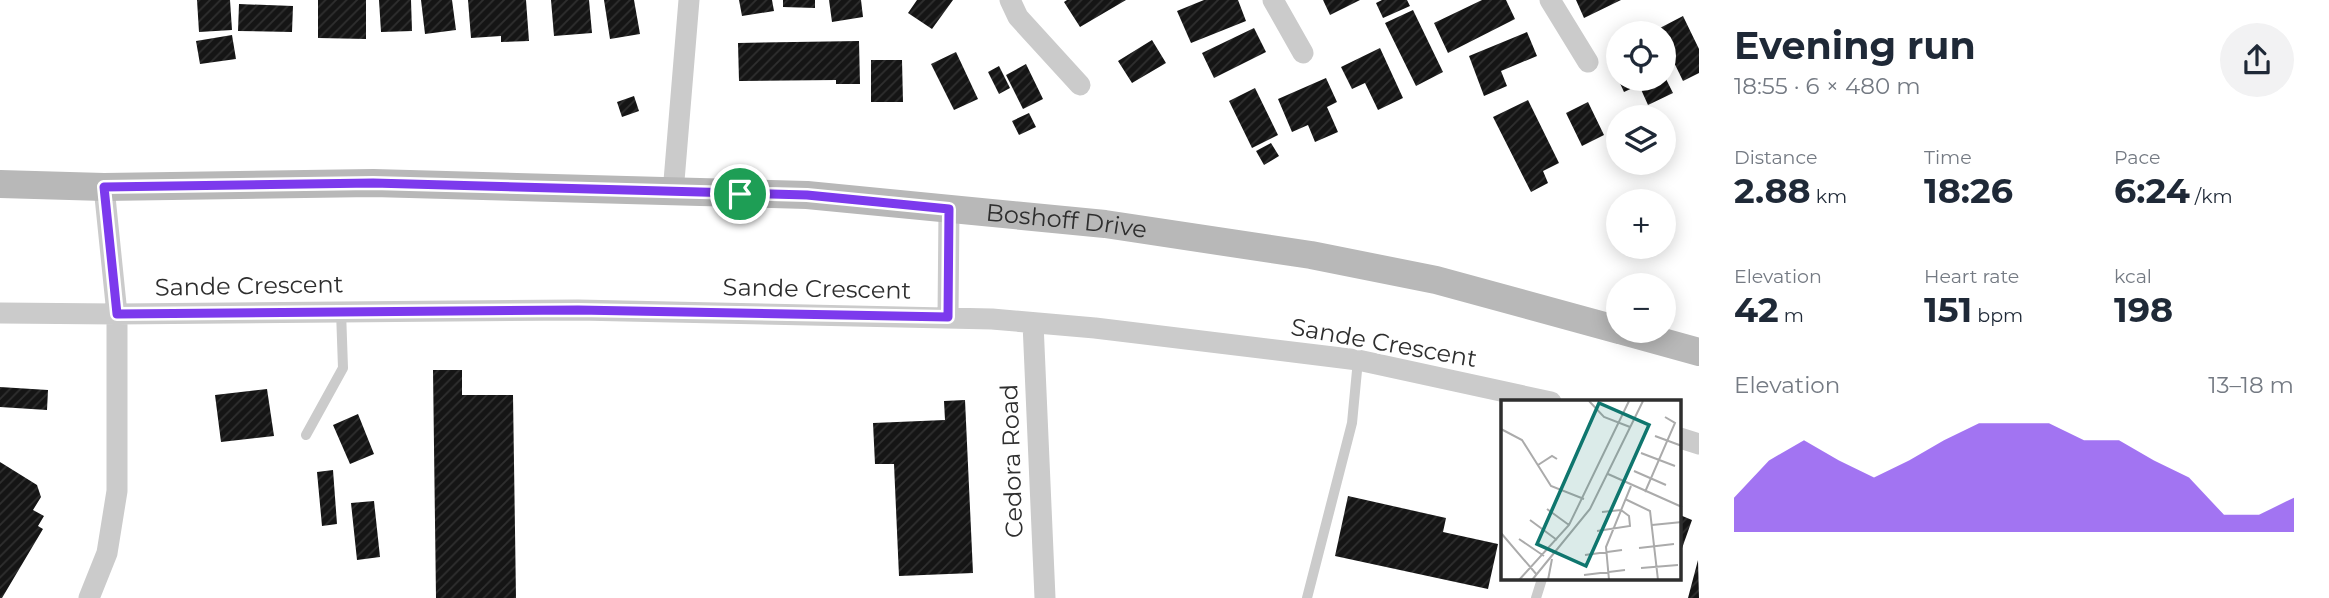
<!DOCTYPE html>
<meta charset="utf-8">
<style>
body{margin:0;font-family:Montserrat,sans-serif;background:#f2f2f3;color:#1f2937;height:100vh;display:flex;flex-direction:column;font-size:26px;white-space:nowrap}
*{box-sizing:border-box;margin:0}
p{font-size:23px;color:#747a83}
.icon{flex:none;width:38px;height:38px;fill:none;stroke:currentColor;stroke-width:2;stroke-linecap:round;stroke-linejoin:round}
.map{position:relative;flex:1;overflow:hidden}
.panel{display:flex;flex-direction:column;background:#fff;width:630px}
.panel>*{flex:none}
.fabs{position:absolute;left:1606px;top:21px;display:grid;gap:14px}
.fabs a{display:grid;place-items:center;width:70px;height:70px;border-radius:50%;background:#fff;box-shadow:0 4px 18px #0003;font-size:35px}
.pin{position:absolute;display:grid;place-items:center;width:60px;height:60px;color:#fff;margin:-30px;border:4px solid #fff;border-radius:50%;box-shadow:0 2px 7px #0007}
.round{display:grid;place-items:center;flex:none;width:74px;height:74px;border-radius:37px;background:#f2f2f3}
.headline{display:flex;align-items:center;justify-content:space-between;height:119px;padding:0 35px}
h1{font-size:38px;font-weight:700;line-height:52px}
.figures{display:grid;grid-template-columns:repeat(3,1fr);gap:10px;height:119px;padding:7px 35px}
.figures div{display:grid;align-content:center}
.figures b{font-size:35px;font-weight:700}
.figures small{font-size:19px;font-weight:400}
.figures p{font-size:19px}
.chart{height:196px;padding:14px 35px}
.chart p{display:flex;justify-content:space-between}
.chart svg{width:100%;height:126px;margin-top:7px;fill:#7c3aed;opacity:.7}
main{display:flex;flex:1;min-height:0}
.map>svg:first-child{display:block}
.building{fill:url(#building-hatch)}
.lines{fill:none;stroke-linecap:round;stroke-linejoin:round}
.lane{stroke:#cbcbcb;stroke-width:10}
.street{stroke:#cbcbcb;stroke-width:21}
.secondary{stroke:#b8b8b8;stroke-width:28}
.route-casing{stroke:#fff;stroke-width:14}
.route{stroke:#7c3aed;stroke-width:9}
.labels{text-anchor:middle;stroke-width:7;stroke-linejoin:round;paint-order:stroke}
.street-label{font-size:24px;fill:#2e2e2e;stroke:#fff}
.inset-road{fill:none;stroke:#ababab;stroke-width:2}
.view{fill:#0f766e;fill-opacity:0.15;stroke:#0f766e;stroke-width:3.5}
.inset-edge{fill:none;stroke:#2e2e2e;stroke-width:3.5}
</style>
<main>
<div class="map">
<svg width="1699" height="598" viewBox="0 0 1699 598">
<defs>
<pattern id="building-hatch" width="6" height="6" patternUnits="userSpaceOnUse" patternTransform="scale(1.75)"><rect width="6" height="6" fill="#151515"/><path d="M-1 1l2-2M0 6l6-6M5 7l2-2" fill="none" stroke="#2f2f2f"/></pattern>
</defs>
<rect width="100%" height="100%" fill="#fff"/>
<!-- building -->
<path class="building" d="M197,0H230L232,30L199,32Z
M318,0H366V39L318,38Z
M379,0H411L412,31L381,32Z
M421,0H452L456,30L425,34Z
M468,0H526L529,41L501,42V36L471,38Z
M551,0H589L592,33L554,36Z
M604,0H634L640,34L610,39Z
M739,0H772L774,11L742,16Z
M783,0H815V8L783,7Z
M829,0H861L863,17L832,22Z
M917,0H953L932,29L908,13Z
M1067,0H1126L1080,27L1064,2Z
M1204,0H1238L1246,21L1191,43L1177,11Z
M1323,0H1360L1330,15Z
M1382,0H1407L1410,6L1383,18L1376,3Z
M1482,0H1506L1515,19L1448,53L1434,23Z
M1576,0H1621L1584,18Z
M239,4L293,6L292,32L238,31Z
M1413,10L1443,72L1416,86L1385,23Z
M1683,16L1699,49V73L1683,81L1664,42V33H1660L1658,29Z
M1254,28L1266,52L1214,78L1202,53Z
M1527,32L1537,56L1501,71L1507,86L1484,96L1469,56Z
M232,35L236,59L200,64L196,41Z
M1152,40L1166,63L1132,83L1118,61Z
M859,41L860,84H836V80L739,81L738,43Z
M1380,48L1403,98L1378,110L1365,83L1352,89L1341,67Z
M956,52L978,99L954,110L931,64Z
M871,60H902L903,102H871Z
M1026,64L1043,99L1023,109L1006,75Z
M1619,65V79H1666L1673,93L1648,105L1639,85L1624,92L1613,68Z
M999,66L1010,88L999,94L988,72Z
M1326,78L1337,102L1327,107L1338,132L1315,142L1308,125L1292,132L1278,99Z
M1255,88L1278,135L1252,148L1229,101Z
M634,96L639,111L622,117L617,102Z
M1528,100L1559,163L1543,171L1548,183L1531,192L1493,117Z
M1588,102L1604,135L1582,146L1566,113Z
M1029,113L1036,127L1019,135L1012,121Z
M1271,143L1279,156L1264,165L1256,151Z
M433,370H462V395H513L516,598H436Z
M0,387L48,390L47,410L0,407Z
M267,389L274,436L221,442L215,395Z
M965,400L973,573L899,576L894,464H875L873,423L945,420L944,401Z
M358,414L374,454L350,464L333,425Z
M0,462L37,485L41,497L33,510L44,516L38,526L43,529L2,598H0Z
M333,470L337,524L322,526L317,472Z
M1348,496L1446,518L1443,532L1498,544L1488,589L1335,556Z
M374,501L380,557L357,560L351,503Z
M1680,515L1692,520L1680,554Z
M1698,560L1699,598H1688Z"/>
<g class="lines">
<!-- lane -->
<path class="lane" d="M306,435L343,368L341,311
M1307,598L1352,423L1358,360
M1536,598L1542,579"/>
<!-- street -->
<path class="street" d="M1010,0L1018,17L1080,85
M1273,0L1303,53
M1550,0L1588,62
M673,193L689,0
M0,313L117,314L578,310L992,319L1095,328L1358,360L1551,402
M948,317L949,209
M1033,323L1045,598
M1680,438L1699,444
M89,598L107,553L117,491V314L104,187"/>
<!-- secondary -->
<g class="secondary">
<path id="s1" d="M0,184L104,187L373,183L807,195L1105,224L1311,255L1436,280L1619,330"/>
<path d="M1623,331L1699,352"/>
</g>
</g>
<g class="lines">
<defs>
<path id="route" d="M373,183L807,195L949,209L948,317L578,310L117,314L104,187Z"/>
</defs>
<!-- route casing -->
<use href="#route" class="route-casing"/>
<!-- route -->
<use href="#route" class="route"/>
</g>
<g class="labels">
<!-- street labels -->
<g class="street-label">
<text dy="8" stroke="none"><textPath href="#s1" startOffset="1068">Boshoff Drive</textPath></text>
<text transform="translate(249 286) rotate(-1)" y="8">Sande Crescent</text>
<text transform="translate(817 289) rotate(1)" y="8">Sande Crescent</text>
<text transform="translate(1384 343) rotate(10)" y="8">Sande Crescent</text>
<text transform="translate(1012 461) rotate(-92)" y="8">Cedora Road</text>
</g>
</g>
<!-- overview -->
<g transform="translate(1501 400)">
<rect width="180" height="180" fill="#fff"/>
<path class="inset-road" d="M88,1L103,17L129,27M0,29L21,40L50,86L83,99M154,36L181,46M140,53L174,66M37,65L51,56L56,59M133,71L165,85M107,74L181,107M144,92L174,23L164,17M124,99L149,111L157,180M46,109L68,125M29,120L56,140M151,125L181,122M96,131L129,126L128,116L120,110L101,112M0,133L36,175M18,139L43,156M138,148L173,144M84,155L121,150M140,168L177,165M83,175L124,170M18,180L68,125L128,1M31,180L89,109L142,1M47,180L51,159M108,180L105,147L130,86"/>
<path class="view" d="M98,3L148,25L85,166L36,144Z"/>
<rect width="180" height="180" class="inset-edge"/>
</g>
</svg>
<div class="fabs">
<a><svg class="icon" aria-label="locate" viewBox="0 0 24 24"><circle cx="12" cy="12" r="6"/><path d="M12 2v4M12 18v4M2 12h4M18 12h4"/></svg></a>
<a><svg class="icon" aria-label="layers" viewBox="0 0 24 24"><path d="M12 4l9 5-9 5-9-5zM3 14l9 5 9-5"/></svg></a>
<a>+</a>
<a>−</a>
</div>
<div class="pin" style="left:740px;top:194px;background:#1e9e55"><svg class="icon" aria-label="arrive" viewBox="0 0 24 24"><path d="M6 21V4h12l-3 4 3 4H6"/></svg></div>
</div>
<section class="panel">
<div class="headline"><div><h1>Evening run</h1><p>18:55 · 6 × 480 m</p></div><a class="round"><svg class="icon" aria-label="share" viewBox="0 0 24 24"><path d="M12 15V3M7 8l5-5 5 5M5 13v7h14v-7"/></svg></a></div>
<div class="figures">
<div><p>Distance</p><b>2.88<small> km</small></b></div>
<div><p>Time</p><b>18:26</b></div>
<div><p>Pace</p><b>6:24<small> /km</small></b></div>
</div>
<div class="figures">
<div><p>Elevation</p><b>42<small> m</small></b></div>
<div><p>Heart rate</p><b>151<small> bpm</small></b></div>
<div><p>kcal</p><b>198</b></div>
</div>
<div class="chart"><p><span>Elevation</span>13–18 m</p>
<svg viewBox="0 0 160 44" preserveAspectRatio="none"><path d="M0 44V32L10 19L20 12L30 19L40 25L50 19L60 12L70 6L80 6L90 6L100 12L110 12L120 19L130 25L140 38L150 38L160 32V44z"/></svg>
</div>
</section>
</main>
